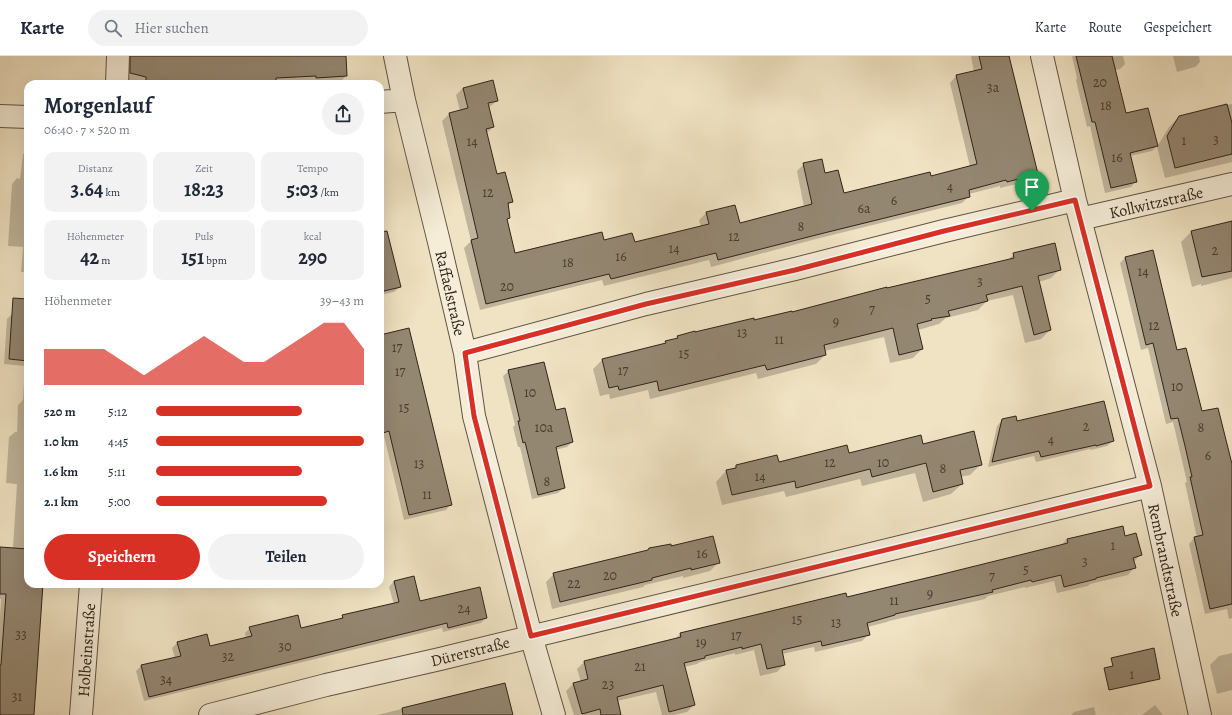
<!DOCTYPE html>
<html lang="de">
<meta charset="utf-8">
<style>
body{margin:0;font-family:Alegreya,serif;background:#f2f2f3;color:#1f2937;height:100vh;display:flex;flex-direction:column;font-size:15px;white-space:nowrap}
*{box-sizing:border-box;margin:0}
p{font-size:13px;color:#747a83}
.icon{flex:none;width:22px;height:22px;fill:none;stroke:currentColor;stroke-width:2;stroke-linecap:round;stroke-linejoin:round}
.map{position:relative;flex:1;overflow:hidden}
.drawer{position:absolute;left:24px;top:24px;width:360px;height:508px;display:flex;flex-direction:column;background:#fff;border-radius:12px;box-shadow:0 4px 16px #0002}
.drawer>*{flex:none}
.pin{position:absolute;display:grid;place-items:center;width:34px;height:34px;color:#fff;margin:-41px -17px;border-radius:50% 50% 50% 0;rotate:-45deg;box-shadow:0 0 4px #0007}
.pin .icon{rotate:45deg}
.round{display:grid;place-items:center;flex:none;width:42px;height:42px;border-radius:21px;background:#f2f2f3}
.headline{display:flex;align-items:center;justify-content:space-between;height:68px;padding:0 20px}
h1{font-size:22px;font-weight:700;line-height:30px}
.metrics{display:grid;grid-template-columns:repeat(3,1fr);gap:6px;height:68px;padding:4px 20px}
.metrics div{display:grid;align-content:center;border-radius:10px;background:#f2f2f3;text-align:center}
.metrics b{font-size:20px;font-weight:700}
.metrics small{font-size:11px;font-weight:400}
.metrics p{font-size:11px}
.chart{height:112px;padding:8px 20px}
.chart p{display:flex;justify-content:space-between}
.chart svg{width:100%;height:72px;margin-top:4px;fill:#d93025;opacity:.7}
.button{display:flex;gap:8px;margin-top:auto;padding:8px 20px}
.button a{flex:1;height:46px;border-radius:24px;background:#d93025;color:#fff;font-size:16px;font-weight:700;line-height:46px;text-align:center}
.button a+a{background:#f2f2f3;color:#1f2937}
ul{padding:0 20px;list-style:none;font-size:13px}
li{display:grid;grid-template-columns:64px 48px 1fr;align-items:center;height:30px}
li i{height:10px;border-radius:5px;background:#d93025}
header{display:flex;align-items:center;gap:24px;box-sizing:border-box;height:56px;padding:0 20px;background:#fff;border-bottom:1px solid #e0e1e3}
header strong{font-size:19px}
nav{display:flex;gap:22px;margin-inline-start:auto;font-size:14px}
.search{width:280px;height:36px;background:#f2f2f3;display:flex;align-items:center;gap:10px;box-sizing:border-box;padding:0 14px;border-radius:22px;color:#747a83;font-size:15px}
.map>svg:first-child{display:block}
.shadow{fill:#0003}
.building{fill:#948772;stroke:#31231a}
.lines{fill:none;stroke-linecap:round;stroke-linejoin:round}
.minor-casing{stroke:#615344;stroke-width:24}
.minor{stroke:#f5edd8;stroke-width:22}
.route-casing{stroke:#fff;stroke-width:8}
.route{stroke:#d93025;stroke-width:5}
.labels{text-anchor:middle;stroke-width:3;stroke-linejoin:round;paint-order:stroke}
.number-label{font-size:14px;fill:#4a3c30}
.street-label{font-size:16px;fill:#31231a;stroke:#f5edd8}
</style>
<header>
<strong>Karte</strong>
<div class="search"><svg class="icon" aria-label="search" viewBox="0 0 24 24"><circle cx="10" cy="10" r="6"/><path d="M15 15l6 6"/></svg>Hier suchen</div>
<nav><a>Karte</a><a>Route</a><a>Gespeichert</a></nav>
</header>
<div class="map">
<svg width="1232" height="659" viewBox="0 0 1232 659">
<rect width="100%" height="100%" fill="#f0e3c3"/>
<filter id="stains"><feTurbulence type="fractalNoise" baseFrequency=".005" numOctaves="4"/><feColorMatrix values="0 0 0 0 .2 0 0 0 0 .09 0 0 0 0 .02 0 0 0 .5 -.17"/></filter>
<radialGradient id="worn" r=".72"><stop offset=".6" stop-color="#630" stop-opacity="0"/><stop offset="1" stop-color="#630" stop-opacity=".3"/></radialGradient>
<!-- shadow -->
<path class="shadow" d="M126,0H345L346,20L338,28H126Z
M971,0H1009L1037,118L1030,125L1000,132V130L969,138V140L962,147L816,183L711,211L709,204L604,230L602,224L480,254L464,192L471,185L442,65L449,58L460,55L456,39L463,32L497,45L488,52L493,71L486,78L496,119L512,146L507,150L509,162L506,164L514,198L603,185L634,187L701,171L699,164L706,157L739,168L804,151L797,115L804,108L824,119L843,138L930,121L970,111L950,27L956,20L974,16Z
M1072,0H1123L1125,8L1120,13L1115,14L1125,58L1157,90L1152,95L1130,100L1136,125L1131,131L1105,137L1090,70L1087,71L1076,24L1077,22Z
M1173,0H1199L1200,6L1195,11L1177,16Z
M1232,48V106L1165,122L1157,91L1169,71L1179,61Z
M28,93V528H42L33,659H0V561L1,543H0V492L13,493L17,428L6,427L9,381L15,376H17L18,349L23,344L25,310L4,308L7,263L12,258L23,259L26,216H21L23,191L8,190L12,128L17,122L20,123L23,98Z
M380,153L383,165L381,167L393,210L400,231L394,236L380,239Z
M1232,166V222L1201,230V228L1192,231L1181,186L1191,176Z
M1153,195L1176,295L1201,356L1232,424V562L1229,563L1227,553L1205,558L1189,488L1194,482H1197L1185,427L1187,426L1173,366L1166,368L1148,292L1141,294L1120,207L1125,202Z
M1014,198L1060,213L1051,222L1039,226L1050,274L1041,283L1025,287L1013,239L987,245L978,254L946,262L939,268L918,274L922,293L913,302L890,307L884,281L824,295L825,299L816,308L758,323L756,317L650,343L648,334L610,343L609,338L600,340L593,313L602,304L664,288L666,286L675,284L678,281L754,266L1007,205Z
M380,280L451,448L446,454L404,464L384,380L380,381Z
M509,315L555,355L572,386L567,391L555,394L564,432L558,437L532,443L520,391H518L513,371L515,369L503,320Z
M1002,364L1016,367L1113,385L1107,390L1091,394L1090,393L1036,406L1034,400L988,411L997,370Z
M922,389L981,408L970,419L960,421L962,428L951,438L923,446L915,417L862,430L860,423L786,441L784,435L722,449L716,426L726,415L732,414L736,410L778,407Z
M1122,471L1125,481L1140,499L1133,507L1134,512L1128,519L1090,528L1088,530L1057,537L1054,525L1025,532V531L988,540L985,543L889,565L887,566L867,571L869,578L862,585L815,596L814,591L782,598L784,609L777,616L760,620L754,594L735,599V597L700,606L697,608L684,611L694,649L687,656L674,659H662L656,636L617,645L620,659H574L566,635L573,628L581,626L577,613L584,606L675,583L680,578L846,542L1061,489L1067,483Z
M671,491L718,507L710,515L683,522V520L645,529L643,531L552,553L546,526L554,518L647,495Z
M394,525L419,546L486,562L481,567L443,576L442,572L144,645L136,615L141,610L175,602L172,592L178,586L210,591L246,583L245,577L250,572L300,573L339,564L343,560L394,549L389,531Z
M1232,597V634L1217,638L1210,609L1219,600Z
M504,628L511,659H377Z
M1155,649L1163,659H1142Z
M1094,651L1096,659H1071L1074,656Z"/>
<!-- building -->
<path class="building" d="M130,0H346L347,20L316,22V20L276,22V25L240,28H179V26L146,28V21L130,17Z
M979,0H1009L1038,118L1007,126L1006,124L969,134L970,141L824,177L718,204L716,197L611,223L609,218L486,248L471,184L478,182L449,57L468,52L463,32L493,24L498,45L488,47L494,71L486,73L497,118L505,116L513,146L508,147L510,162L507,163L515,197L602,176L604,184L632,177L635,186L709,168L706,156L735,149L740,167L812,148L803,107L822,103L825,117L838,114L844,137L930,116L931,120L977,108L956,19L982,13Z
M1076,0H1112L1126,57L1148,52L1158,90L1130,97L1137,126L1111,132L1095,66H1092Z
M1227,48L1232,67V98L1175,112L1167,80L1179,60Z
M1232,165V215L1202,221L1191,175Z
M387,175L401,231L380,236V176Z
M1055,187L1061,214L1038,220L1051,274L1034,279L1022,230L986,239L988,245L948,255L950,260L931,263L932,264L917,268L923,293L899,299L893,272L824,289L826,299L767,314L765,309L659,335L657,325L619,334L618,330L609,332L602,303L666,287L665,285L678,282L677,280L695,275V276L754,262V264L792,255V256L887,231V232L1014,202L1013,197Z
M1153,194L1177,294L1186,292L1202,355L1218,352L1232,408V548L1210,553L1194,481L1203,479L1190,421H1192L1185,390L1178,362L1171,363L1153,287L1146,289L1125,201Z
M13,242L28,243V305L9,303Z
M409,272L452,449L409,459L389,375L383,377L380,365V279Z
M544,306L556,354L565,352L573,386L556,391L565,432L538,439L525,386L523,387L518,365H520L508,314Z
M1104,345L1114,385L1096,390V389L1041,401L1039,395L992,406L1002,363L1016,360L1017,365Z
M974,375L982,409L960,414L963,428L933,436L926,407L872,421L870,413L796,432L795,425L732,439L726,414L736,412V409L777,399L779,406L847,389L849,397L921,379L923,388Z
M1123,470L1125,480L1136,477L1142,499L1133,502L1136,512L1096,522V523L1064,531L1061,519L1032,526L1031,524L992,534L993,536L895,558V559L867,567L870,579L822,590L821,585L782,594L785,609L767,613L761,588L742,593V591L705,600V602L684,607L695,649L669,656L663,629L617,641L621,659H601L600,653L582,658L573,627L588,623L584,605L681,581L680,577L846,537L847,541L943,518L1068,487L1067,483Z
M713,480L720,507L691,514V512L652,522V524L560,546L553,517L648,494L649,492L671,488V490Z
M0,491L28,493V528H43L34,659H0V609H1L6,538H0Z
M414,520L420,545L480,531L487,562L448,572L447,567L149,641L141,609L181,600L177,586L207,578L210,590L252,580L249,571L298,559L301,572L343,562L342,559L399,546L394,525Z
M1154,592L1160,623L1109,634L1104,612L1113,610L1111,602Z
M505,627L513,659H403L402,652Z"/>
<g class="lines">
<defs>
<path id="minor" d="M395,0L404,44L439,186L465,297L474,360L531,580L554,659
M1042,0L1075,144L1150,430L1200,659
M117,28L118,0
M380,46L404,44
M0,60L28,61
M1080,163L1232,128
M465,297L646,248L795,213L944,175L1075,144
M81,659L91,528
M210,659L326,629L440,603L1150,430"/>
</defs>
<!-- minor casing -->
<use href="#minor" class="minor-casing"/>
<!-- minor -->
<use href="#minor" class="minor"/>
</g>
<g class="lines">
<defs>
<path id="route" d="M1075,144L1150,430L531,580L474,360L465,297L646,248L795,214L944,175Z"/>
</defs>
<!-- route casing -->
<use href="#route" class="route-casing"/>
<!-- route -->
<use href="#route" class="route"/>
</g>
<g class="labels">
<!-- number labels -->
<g class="number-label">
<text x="1100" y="31">20</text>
<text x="993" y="36">3a</text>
<text x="1106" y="54">18</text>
<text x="1216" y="88">3</text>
<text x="1184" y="89">1</text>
<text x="472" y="90">14</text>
<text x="1117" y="106">16</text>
<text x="950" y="135">4</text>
<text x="488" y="141">12</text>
<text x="894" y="149">6</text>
<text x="864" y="157">6a</text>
<text x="801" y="175">8</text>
<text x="734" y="185">12</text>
<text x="674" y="197">14</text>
<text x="1215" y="199">2</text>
<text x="621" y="205">16</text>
<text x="568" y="211">18</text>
<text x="1143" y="220">14</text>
<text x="980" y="230">3</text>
<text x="507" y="235">20</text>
<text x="928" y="247">5</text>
<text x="872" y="258">7</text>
<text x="836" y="270">9</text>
<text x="1154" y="274">12</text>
<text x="742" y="281">13</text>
<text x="779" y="288">11</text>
<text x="397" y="296">17</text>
<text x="684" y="302">15</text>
<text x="623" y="319">17</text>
<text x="400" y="320">17</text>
<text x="1177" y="335">10</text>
<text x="530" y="341">10</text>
<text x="404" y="356">15</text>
<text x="1086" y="375">2</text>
<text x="544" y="376">10a</text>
<text x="1201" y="376">8</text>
<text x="1051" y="388">4</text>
<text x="1208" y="404">6</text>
<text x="830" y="411">12</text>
<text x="883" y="411">10</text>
<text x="419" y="412">13</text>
<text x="943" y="417">8</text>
<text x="760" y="425">14</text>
<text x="547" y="430">8</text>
<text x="427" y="443">11</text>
<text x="1113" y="494">1</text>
<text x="702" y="502">16</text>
<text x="1085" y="510">3</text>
<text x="1026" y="518">5</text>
<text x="610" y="524">20</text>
<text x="992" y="525">7</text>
<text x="574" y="532">22</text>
<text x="930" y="542">9</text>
<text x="894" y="549">11</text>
<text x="464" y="557">24</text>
<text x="797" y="568">15</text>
<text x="836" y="571">13</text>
<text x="21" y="583">33</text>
<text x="736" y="584">17</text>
<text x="701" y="591">19</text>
<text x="285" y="595">30</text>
<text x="228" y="605">32</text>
<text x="640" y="615">21</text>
<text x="1132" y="623">1</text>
<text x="166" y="628">34</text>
<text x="608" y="633">23</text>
<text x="17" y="645">31</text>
</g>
<!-- street labels -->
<g class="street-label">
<text transform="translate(1156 146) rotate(-13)" y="6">Kollwitzstraße</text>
<text transform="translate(451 237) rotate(77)" y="6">Raffaelstraße</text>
<text transform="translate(1166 504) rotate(78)" y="6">Rembrandtstraße</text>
<text transform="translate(86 594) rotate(-86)" y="6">Holbeinstraße</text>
<text transform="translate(470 595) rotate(-14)" y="6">Dürerstraße</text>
</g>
</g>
<rect width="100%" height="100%" filter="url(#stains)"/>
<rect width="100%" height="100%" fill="url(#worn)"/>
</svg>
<div class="pin" style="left:1032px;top:155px;background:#1e9e55"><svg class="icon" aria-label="arrive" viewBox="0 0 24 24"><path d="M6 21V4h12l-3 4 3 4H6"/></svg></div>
<section class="drawer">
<div class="headline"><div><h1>Morgenlauf</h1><p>06:40 · 7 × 520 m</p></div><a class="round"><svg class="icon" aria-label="share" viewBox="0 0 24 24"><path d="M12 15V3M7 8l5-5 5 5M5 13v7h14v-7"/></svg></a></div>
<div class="metrics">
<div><p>Distanz</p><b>3.64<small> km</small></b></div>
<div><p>Zeit</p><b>18:23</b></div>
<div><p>Tempo</p><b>5:03<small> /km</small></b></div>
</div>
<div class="metrics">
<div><p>Höhenmeter</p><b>42<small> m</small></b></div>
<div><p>Puls</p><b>151<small> bpm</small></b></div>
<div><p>kcal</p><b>290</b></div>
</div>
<div class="chart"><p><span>Höhenmeter</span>39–43 m</p>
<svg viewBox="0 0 160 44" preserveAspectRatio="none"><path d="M0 44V22L10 22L20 22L30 22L40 30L50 38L60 30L70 22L80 14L90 22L100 30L110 30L120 22L130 14L140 6L150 6L160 22V44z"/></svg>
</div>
<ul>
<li><b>520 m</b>5:12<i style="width:70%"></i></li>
<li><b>1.0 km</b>4:45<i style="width:100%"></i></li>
<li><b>1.6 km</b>5:11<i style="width:70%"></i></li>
<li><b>2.1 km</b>5:00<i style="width:82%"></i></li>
</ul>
<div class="button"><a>Speichern</a><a>Teilen</a></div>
</section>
</div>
